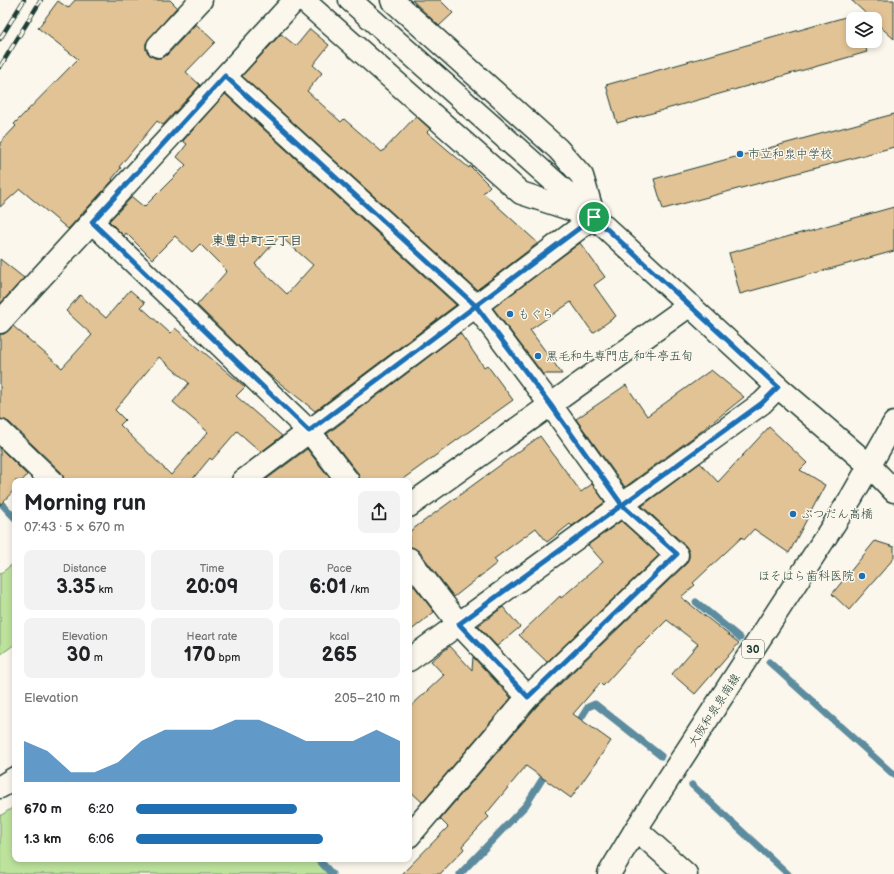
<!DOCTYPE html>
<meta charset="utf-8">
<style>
body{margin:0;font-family:"Balsamiq Sans","Klee One",sans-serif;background:#f2f2f2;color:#202124;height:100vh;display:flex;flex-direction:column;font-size:15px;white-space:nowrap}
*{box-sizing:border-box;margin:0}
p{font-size:13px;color:#757577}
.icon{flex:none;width:22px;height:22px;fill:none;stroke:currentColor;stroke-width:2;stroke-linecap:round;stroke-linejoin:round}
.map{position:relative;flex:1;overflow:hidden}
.drawer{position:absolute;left:12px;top:478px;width:400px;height:384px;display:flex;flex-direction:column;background:#fff;border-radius:8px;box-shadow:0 2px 6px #0003}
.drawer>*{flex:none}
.fabs{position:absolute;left:846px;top:12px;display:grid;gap:8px}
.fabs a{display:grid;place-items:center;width:36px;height:36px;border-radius:8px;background:#fff;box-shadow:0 2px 6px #0003;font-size:20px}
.pin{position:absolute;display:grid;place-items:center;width:34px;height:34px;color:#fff;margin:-17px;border:2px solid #fff;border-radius:50%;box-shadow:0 1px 4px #0007}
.round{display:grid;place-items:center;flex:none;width:42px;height:42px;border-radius:8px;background:#f2f2f2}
.overview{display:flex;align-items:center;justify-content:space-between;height:68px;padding:0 12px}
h1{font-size:22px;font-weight:700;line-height:30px}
.stats{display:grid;grid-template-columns:repeat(3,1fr);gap:6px;height:68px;padding:4px 12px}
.stats div{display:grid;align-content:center;border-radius:8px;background:#f2f2f2;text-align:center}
.stats b{font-size:20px;font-weight:700}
.stats small{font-size:11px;font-weight:400}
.stats p{font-size:11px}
.chart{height:112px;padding:8px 12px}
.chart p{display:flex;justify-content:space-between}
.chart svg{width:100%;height:72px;margin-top:4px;fill:#1f6fb2;opacity:.7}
ul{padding:0 12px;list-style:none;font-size:13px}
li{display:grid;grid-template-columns:64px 48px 1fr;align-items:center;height:30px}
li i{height:10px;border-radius:5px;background:#1f6fb2}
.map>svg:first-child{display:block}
.green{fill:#bce29c;stroke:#6e9068}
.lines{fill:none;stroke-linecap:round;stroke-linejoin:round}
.stream{stroke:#5d8c9f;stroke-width:7}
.building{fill:#e2c395;stroke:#1f3d34;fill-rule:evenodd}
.street-casing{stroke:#1f3d34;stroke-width:25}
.secondary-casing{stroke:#1f3d34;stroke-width:25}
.primary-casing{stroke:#1f3d34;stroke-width:25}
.street{stroke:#fbf7ec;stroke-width:22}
.secondary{stroke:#fbf7ec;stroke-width:22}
.primary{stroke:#fbf7ec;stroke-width:22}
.rail-casing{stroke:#1f3d34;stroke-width:4.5}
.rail{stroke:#fbf7ec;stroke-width:3;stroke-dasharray:9;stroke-linecap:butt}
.route-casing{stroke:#fff;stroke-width:8}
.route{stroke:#1f6fb2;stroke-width:5}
.poi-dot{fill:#1f6fb2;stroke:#fbf7ec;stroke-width:1.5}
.labels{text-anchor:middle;stroke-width:3;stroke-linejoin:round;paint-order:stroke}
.shield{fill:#fbf7ec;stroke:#61756b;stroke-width:1}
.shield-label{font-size:11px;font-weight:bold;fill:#1f3d34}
.poi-label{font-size:12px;fill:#1f3d34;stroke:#fbf7ec;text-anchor:start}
.street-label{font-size:12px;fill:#1f3d34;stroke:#fbf7ec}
.neighbourhood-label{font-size:13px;font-weight:bold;fill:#1f3d34;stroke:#fbf7ec}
</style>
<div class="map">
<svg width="894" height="874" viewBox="0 0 894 874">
<rect width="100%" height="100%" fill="#fbf7ec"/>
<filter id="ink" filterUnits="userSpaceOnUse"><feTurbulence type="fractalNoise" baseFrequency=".025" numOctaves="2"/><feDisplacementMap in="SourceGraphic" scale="8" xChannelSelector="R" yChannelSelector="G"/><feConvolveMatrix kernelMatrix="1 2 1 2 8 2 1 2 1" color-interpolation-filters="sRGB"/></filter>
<g filter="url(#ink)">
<!-- green -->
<path class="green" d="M15,562V644L0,655V574Z
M15,806V859H315L330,874H0V816Z"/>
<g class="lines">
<!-- stream -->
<path class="stream" d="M0,502L15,518
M696,602L740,638
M769,662L894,775
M576,726L588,707L595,704L661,756
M692,785L788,874
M318,859L332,874
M460,874L526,805L548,770"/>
</g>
<!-- building -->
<path class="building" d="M75,0H170L177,7L146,43V50L150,55L155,58H161L167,55L196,24L215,42L186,72L200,85L163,125L157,121L119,167L121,168L112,179L113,180L68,229L20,189L0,207V143L16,126L14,124L78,59L38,28L58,1L68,8Z
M412,0H440L453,13L439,26Z
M851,0H894V39L875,22V19H872Z
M856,14L858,19H853V41H864L867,52L617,123L606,85Z
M310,29L329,45L313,65L322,73L307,91L341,122L344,119L382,152L416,116L430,129L427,132L469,168L470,166L490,186L483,193L538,243L477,290L242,76L281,34L296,46Z
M225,94L456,305L315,411L262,369L197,305L227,271L200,244L192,252L175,236L152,259L126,233L124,236L109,221L132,197L144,207L186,165L177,157L187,144L183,141ZM280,236L313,265L287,294L255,264Z
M894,114V147L663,209L654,179Z
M894,207V251L740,294L729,253Z
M580,243L605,277L594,285L616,316L593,333L571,302L530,330L562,374H543L493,308Z
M0,259L24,278L0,304Z
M130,290L145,303L141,307L170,333L175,328L245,387L236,396L282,436L261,452L237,431L212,460L210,458L191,481H65L61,472L9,422L0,419V334H4L13,326L62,368L92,335L66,311L80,295L106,318ZM159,357L189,383L173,402L208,432L171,475L120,425L125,420L115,410Z
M460,333L484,367L487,365L513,400L400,481H360L358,473L327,434Z
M711,370L744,397L699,433L625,487L576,419L626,385L647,416Z
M769,427L807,463L800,470L825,485L789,553L754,529L744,540L742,537L693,583L695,585L681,597L739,643L722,663L695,694L672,674L698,644L667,620L640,647L639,646L603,686L600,683L573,714L611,741L571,798L526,766L486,814L489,817L462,846L464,849L440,874H402L448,827L440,819L537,706L686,564L689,558V552L686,546L642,506L700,463L718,482Z
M540,436L581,492L592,484L605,502L572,526L570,524L547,542L536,528L494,559L497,563L454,597L419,551L409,546V532Z
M0,448L27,475L22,481H15V489L0,505Z
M307,449L332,481H264Z
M621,521L659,555L547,662L519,635L560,596L561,598L603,562L588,545Z
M875,541L894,547V558L849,610L832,594Z
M414,586L434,612L409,632V590Z
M503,607L520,627L497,646L478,626Z
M450,646L472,670L473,657L511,698L422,802L409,790V708L444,675L431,661Z"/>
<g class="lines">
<defs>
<path id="street" d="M303,0L521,193L594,217
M392,0L558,149L582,176L594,217
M158,46L201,0
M225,77L476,306L550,404L622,505L677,555L528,697
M92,222L309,431L348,481
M0,322L295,0
M0,431L52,481
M243,481L594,217
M409,559L459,624L528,697L409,836
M409,660L762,403L778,387
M636,829L686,874"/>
<path id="secondary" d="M350,0L594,217L778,387L870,466L894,491
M409,506L690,305
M0,787L15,778"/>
<path id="primary" d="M609,874L636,829L851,498L894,423"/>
</defs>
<!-- street casing -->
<use href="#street" class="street-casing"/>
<!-- secondary casing -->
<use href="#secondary" class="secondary-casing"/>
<!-- primary casing -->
<use href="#primary" class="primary-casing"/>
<!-- street -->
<use href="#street" class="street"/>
<!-- secondary -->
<use href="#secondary" class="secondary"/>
<!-- primary -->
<use href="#primary" class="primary"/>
<defs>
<path id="rail" d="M0,39L24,0
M0,67L41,0"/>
</defs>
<!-- rail casing -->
<use href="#rail" class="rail-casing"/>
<!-- rail -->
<use href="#rail" class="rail"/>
</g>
</g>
<g class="lines" filter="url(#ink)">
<defs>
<path id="route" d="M594,217L309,431L92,222L225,76L476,306L550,404L622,505L459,624L528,697L677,554L622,505L762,403L778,387L594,217"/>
</defs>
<!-- route casing -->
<use href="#route" class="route-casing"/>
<!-- route -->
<use href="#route" class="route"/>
</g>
<!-- markers -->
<g class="poi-dot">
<circle cx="740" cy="154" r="4"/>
<circle cx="510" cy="314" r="4"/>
<circle cx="538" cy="356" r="4"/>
<circle cx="793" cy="514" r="4"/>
<circle cx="862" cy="576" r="4"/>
</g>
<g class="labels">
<!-- shield labels -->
<rect class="shield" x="742" y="640" width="22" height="18" rx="3"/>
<g class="shield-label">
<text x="753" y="653">30</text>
</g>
<!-- poi labels -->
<g class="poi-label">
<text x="748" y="158">市立和泉中学校</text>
<text x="518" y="318">もぐら</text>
<text x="546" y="360">黒毛和牛専門店 和牛亭五旬</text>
<text x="801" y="518">ぶつだん高橋</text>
<text x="854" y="580" text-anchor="end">ほそはら歯科医院</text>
</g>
<!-- street labels -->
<g class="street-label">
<text transform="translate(714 710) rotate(-57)" y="4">大阪和泉泉南線</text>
</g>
<!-- neighbourhood labels -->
<g class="neighbourhood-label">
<text x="257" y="245">東豊中町三丁目</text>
</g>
</g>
</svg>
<div class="fabs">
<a><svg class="icon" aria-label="layers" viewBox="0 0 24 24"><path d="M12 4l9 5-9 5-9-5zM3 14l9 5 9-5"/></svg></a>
</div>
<div class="pin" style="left:594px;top:217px;background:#1e9e55"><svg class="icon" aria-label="arrive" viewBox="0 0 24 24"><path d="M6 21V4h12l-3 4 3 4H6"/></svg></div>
<section class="drawer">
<div class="overview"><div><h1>Morning run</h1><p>07:43 · 5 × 670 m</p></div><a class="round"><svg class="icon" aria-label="share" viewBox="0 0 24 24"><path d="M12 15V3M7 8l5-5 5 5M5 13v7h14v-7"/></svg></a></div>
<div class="stats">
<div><p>Distance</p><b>3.35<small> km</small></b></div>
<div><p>Time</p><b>20:09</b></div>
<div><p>Pace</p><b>6:01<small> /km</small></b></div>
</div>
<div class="stats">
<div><p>Elevation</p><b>30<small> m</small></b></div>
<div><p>Heart rate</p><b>170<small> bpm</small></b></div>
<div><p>kcal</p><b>265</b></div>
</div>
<div class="chart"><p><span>Elevation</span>205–210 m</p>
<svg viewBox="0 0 160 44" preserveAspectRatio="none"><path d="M0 44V19L10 25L20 38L30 38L40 32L50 19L60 12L70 12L80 12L90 6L100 6L110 12L120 19L130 19L140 19L150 12L160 19V44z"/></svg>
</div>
<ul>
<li><b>670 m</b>6:20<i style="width:61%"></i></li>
<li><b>1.3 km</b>6:06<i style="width:71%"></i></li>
</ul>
</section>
</div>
